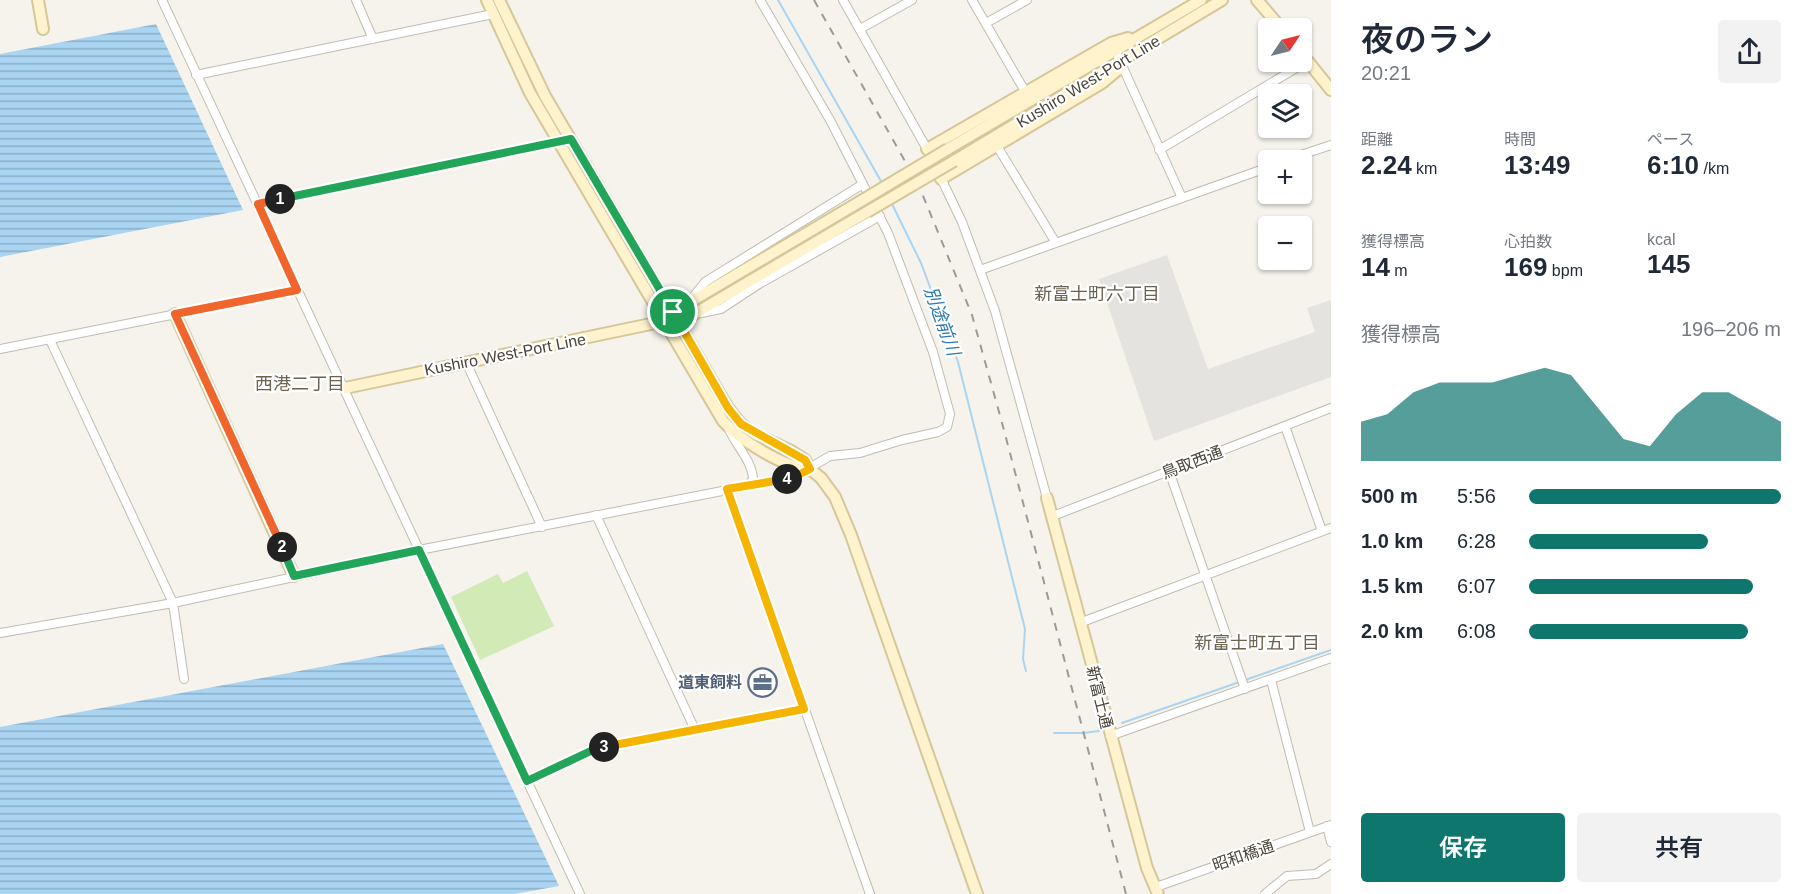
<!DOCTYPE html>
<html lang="ja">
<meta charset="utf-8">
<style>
body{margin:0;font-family:Helvetica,"Noto Sans JP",sans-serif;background:#f2f2f3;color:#1f2937;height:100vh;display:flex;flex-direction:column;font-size:22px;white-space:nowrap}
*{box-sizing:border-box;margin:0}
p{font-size:20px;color:#747a83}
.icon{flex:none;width:33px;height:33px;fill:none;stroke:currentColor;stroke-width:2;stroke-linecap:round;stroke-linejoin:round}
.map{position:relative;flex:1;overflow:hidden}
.panel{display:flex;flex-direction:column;background:#fff;width:480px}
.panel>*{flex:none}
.needle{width:39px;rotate:55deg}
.tools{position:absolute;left:1258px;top:18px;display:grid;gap:12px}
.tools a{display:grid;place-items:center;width:54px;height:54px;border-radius:6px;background:#fff;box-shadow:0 2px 4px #0004;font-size:30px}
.pin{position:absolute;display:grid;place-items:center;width:51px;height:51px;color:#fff;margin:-26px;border:3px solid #fff;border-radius:50%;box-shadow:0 2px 6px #0007}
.km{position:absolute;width:30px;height:30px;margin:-15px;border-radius:50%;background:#222;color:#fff;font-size:16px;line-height:30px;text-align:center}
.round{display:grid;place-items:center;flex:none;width:63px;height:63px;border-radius:6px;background:#f2f2f3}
.headline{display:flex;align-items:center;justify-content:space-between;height:102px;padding:0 30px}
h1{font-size:33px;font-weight:600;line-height:45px}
.stats{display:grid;grid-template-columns:repeat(3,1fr);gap:9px;height:102px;padding:6px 30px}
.stats div{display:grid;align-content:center}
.stats b{font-size:26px;font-weight:600}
.stats small{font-size:16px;font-weight:400}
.stats p{font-size:16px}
.chart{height:168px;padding:12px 30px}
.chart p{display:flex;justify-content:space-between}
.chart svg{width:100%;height:108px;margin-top:6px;fill:#0f766e;opacity:.7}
.primary-button{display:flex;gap:12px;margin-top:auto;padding:12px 30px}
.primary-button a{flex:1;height:69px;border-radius:6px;background:#0f766e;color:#fff;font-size:24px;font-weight:600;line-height:69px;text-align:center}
.primary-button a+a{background:#f2f2f3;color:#1f2937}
ul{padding:0 30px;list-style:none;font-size:20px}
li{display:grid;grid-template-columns:96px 72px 1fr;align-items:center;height:45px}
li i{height:15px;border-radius:8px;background:#0f766e}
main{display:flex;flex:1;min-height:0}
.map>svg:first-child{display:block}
.park{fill:#d2eab5}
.parking{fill:#e5e3e0}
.water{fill:url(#water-rules)}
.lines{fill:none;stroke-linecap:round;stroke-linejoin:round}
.stream{stroke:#a9d4f2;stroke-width:2}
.street-casing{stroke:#c2bbae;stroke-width:10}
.secondary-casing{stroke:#d6c79b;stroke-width:14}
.street{stroke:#fff;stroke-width:8}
.secondary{stroke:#fff3cd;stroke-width:10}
.rail{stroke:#9a9a9a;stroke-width:2;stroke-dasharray:8 8;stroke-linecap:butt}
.secondary-bridge-casing{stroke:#d6c79b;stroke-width:14;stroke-linecap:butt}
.secondary-bridge{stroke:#fff3cd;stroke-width:10}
.split-1-casing{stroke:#fff;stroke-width:12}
.split-2-casing{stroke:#fff;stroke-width:12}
.split-3-casing{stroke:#fff;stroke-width:12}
.split-4-casing{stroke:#fff;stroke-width:12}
.split-5-casing{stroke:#fff;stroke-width:12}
.split-1{stroke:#22a559;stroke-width:8}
.split-2{stroke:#f0652b;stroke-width:8}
.split-3{stroke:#22a559;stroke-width:8}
.split-4{stroke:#f5b400;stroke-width:8}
.split-5{stroke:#f5b400;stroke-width:8}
.labels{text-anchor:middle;stroke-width:4.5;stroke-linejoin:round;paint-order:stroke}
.street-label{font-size:16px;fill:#4b4439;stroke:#fff}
.service-label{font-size:16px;font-weight:bold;fill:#4e5e75;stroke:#fff;text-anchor:end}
.neighbourhood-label{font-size:18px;fill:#6e6250;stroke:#fff}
.water-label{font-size:18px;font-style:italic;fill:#2e7ab2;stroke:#fff}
</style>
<main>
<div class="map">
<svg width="1331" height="894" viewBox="0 0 1331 894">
<defs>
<pattern id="water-rules" width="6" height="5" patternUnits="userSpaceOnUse" patternTransform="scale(1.5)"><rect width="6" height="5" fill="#a9d4f2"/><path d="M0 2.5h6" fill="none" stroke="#8caec5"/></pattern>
</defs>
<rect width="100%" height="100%" fill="#f6f3ec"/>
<!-- park -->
<path class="park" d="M527,571L554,626L480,660L451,597L498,574L503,583Z"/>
<!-- parking -->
<path class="parking" d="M1167,255L1208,369L1315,332L1307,308L1331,300V377L1154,441L1099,279Z"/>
<!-- water -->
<path class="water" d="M156,24L243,210L0,257V54Z
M443,644L559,886L514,894H0V727Z"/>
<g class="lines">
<!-- stream -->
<path class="stream" d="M778,0L882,183
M891,202L921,263L958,362L1025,629L1023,659L1026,671
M1122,723L1331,650
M1054,733H1083L1099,731"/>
<defs>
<path id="street" d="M162,0L580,894
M356,0L373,39
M843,0L927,149L962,222L995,311L1047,498
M972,0L1026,93
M986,23L1027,0
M860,29L912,0
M1115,50L1182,198
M196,75L493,14
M997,146L1056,243
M1159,150L1308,61
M1286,160L1331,145
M258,204L561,141
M980,270L1269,167
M693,297L705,282L863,184
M701,313L721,309L759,284L880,216
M50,340L173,603L184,679
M0,349L297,290
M466,362L542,527
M1285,426L1322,531
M728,427C735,445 752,460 753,479L748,486
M1169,471L1245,689
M727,489L870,894
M596,515L695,730
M1053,516L1331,408
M1082,622L1331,528
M0,633L173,603L419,550L794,477L830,456L860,453L902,440L938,432L947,427L950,414L933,352L888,233L830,120L760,0
M1271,680L1310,832
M1110,736L1331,658
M527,781L595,749L804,709
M1327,826L1331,842
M1156,887L1331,825
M1265,894L1287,876L1316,874L1331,864"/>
<path id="secondary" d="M38,0L43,29
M487,0L530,93L723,421C740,440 784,468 810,469
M499,0L545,96L728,408L741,424L755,434L791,451L805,460L810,469L821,478L835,497L851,535L977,894
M1257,0L1281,28
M1302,54L1331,90
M927,149L1111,43L1128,38
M948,149L1201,0
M954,161L1222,0
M941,179L1102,83L1120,68
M175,314L294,576
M669,316L673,312L861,201
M345,388L665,321L679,323L867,212
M1047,498L1147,868L1158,894"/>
</defs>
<!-- street casing -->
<use href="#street" class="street-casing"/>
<!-- secondary casing -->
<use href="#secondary" class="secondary-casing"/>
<!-- street -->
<use href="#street" class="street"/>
<!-- secondary -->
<use href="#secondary" class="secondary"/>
<!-- rail -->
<path class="rail" d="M814,0L919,186L972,315L1001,419L1126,894"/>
<defs>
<path id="secondary-bridge" d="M861,201L948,149
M867,212L954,161"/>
</defs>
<!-- secondary-bridge casing -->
<use href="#secondary-bridge" class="secondary-bridge-casing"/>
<!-- secondary-bridge -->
<use href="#secondary-bridge" class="secondary-bridge"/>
</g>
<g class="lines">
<defs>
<path id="split-1" d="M280,199L571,139L673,312"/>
<path id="split-2" d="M280,199L258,204L297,290L175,314L282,547"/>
<path id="split-3" d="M282,547L294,576L419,550L527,781L595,749L604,747"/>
<path id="split-4" d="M604,747L804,709L727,489L787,479"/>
<path id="split-5" d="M673,312L728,408L741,424L805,460L810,469L794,477L787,479"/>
</defs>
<!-- split-1 casing -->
<use href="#split-1" class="split-1-casing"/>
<!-- split-2 casing -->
<use href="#split-2" class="split-2-casing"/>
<!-- split-3 casing -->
<use href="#split-3" class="split-3-casing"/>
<!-- split-4 casing -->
<use href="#split-4" class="split-4-casing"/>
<!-- split-5 casing -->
<use href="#split-5" class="split-5-casing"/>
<!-- split-1 -->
<use href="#split-1" class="split-1"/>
<!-- split-2 -->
<use href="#split-2" class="split-2"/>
<!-- split-3 -->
<use href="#split-3" class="split-3"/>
<!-- split-4 -->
<use href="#split-4" class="split-4"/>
<!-- split-5 -->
<use href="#split-5" class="split-5"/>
</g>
<!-- icons -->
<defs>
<symbol id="office-ring" viewBox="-11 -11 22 22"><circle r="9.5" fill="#fff" stroke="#5c6f8a" stroke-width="1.5"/><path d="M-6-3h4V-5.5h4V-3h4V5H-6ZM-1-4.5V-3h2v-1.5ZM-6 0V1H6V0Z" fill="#5c6f8a"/></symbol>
</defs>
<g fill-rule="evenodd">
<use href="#office-ring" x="746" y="666" width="33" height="33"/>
</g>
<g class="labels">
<!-- street labels -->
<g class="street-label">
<text transform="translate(1088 81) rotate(-31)" y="6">Kushiro West-Port Line</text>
<text transform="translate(505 354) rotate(-11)" y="6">Kushiro West-Port Line</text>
<text transform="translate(1192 462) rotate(-21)" y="6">鳥取西通</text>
<text transform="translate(1100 697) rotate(76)" y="6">新富士通</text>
<text transform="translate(1243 855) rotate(-19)" y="6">昭和橋通</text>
</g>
<!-- service labels -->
<g class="service-label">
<text x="742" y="688">道東飼料</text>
</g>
<!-- neighbourhood labels -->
<g class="neighbourhood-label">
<text x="1097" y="300">新富士町六丁目</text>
<text x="300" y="390">西港二丁目</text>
<text x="1257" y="649">新富士町五丁目</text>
</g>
<!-- water labels -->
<g class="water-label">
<text transform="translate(942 321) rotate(70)" y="6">別途前川</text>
</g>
</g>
</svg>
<div class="tools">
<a><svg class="needle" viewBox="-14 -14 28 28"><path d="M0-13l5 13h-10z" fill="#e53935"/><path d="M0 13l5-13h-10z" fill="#747a83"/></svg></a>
<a><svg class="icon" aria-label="layers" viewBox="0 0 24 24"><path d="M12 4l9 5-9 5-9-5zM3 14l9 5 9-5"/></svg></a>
<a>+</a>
<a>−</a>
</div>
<div class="pin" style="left:673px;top:312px;background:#1e9e55"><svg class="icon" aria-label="arrive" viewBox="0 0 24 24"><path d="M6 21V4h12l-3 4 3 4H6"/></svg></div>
<b class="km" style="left:280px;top:199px">1</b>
<b class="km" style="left:282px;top:547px">2</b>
<b class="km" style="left:604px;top:747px">3</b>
<b class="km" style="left:787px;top:479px">4</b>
</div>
<section class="panel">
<div class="headline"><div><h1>夜のラン</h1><p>20:21</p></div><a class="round"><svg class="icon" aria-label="share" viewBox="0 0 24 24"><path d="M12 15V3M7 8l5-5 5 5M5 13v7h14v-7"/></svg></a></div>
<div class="stats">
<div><p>距離</p><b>2.24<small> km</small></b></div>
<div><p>時間</p><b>13:49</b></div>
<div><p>ペース</p><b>6:10<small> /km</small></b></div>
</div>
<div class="stats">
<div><p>獲得標高</p><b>14<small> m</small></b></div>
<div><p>心拍数</p><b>169<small> bpm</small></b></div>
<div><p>kcal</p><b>145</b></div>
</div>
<div class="chart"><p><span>獲得標高</span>196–206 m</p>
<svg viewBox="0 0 160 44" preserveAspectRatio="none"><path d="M0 44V28L10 25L20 16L30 12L40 12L50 12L60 9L70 6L80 9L90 22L100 35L110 38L120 25L130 16L140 16L150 22L160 28V44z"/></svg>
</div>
<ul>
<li><b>500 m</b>5:56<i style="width:100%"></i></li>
<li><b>1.0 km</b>6:28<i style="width:71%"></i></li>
<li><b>1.5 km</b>6:07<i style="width:89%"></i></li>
<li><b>2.0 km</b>6:08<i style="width:87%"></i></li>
</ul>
<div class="primary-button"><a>保存</a><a>共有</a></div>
</section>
</main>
